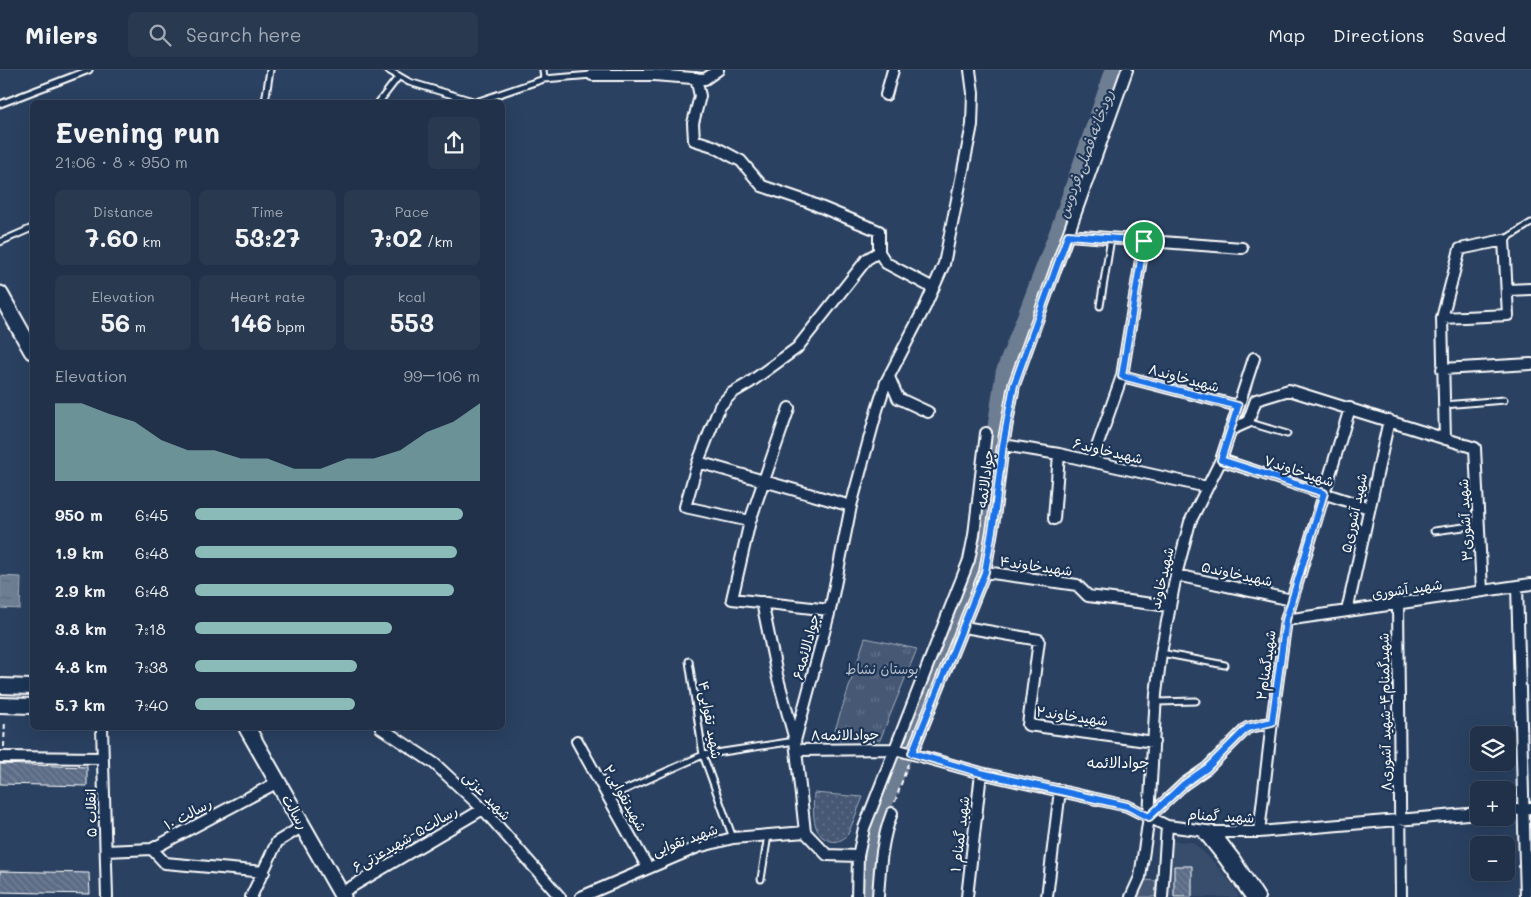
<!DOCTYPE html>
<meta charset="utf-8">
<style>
body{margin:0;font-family:Mali,"Playpen Sans Arabic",sans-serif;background:#283950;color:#f1f3f6;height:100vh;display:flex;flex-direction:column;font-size:19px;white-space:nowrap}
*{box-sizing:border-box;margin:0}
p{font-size:16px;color:#a2a9b4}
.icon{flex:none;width:28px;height:28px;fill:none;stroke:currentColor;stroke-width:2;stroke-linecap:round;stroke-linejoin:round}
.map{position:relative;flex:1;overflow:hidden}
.panel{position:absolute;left:30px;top:30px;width:475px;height:630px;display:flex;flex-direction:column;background:#203149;border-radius:8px;box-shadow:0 5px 20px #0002,0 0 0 1px #3d4c61}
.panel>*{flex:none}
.fabs{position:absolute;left:1470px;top:656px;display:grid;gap:10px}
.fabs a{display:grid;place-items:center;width:45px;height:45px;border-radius:8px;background:#203149;box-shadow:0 5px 20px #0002,0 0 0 1px #3d4c61;font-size:25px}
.pin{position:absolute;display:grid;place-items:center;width:42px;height:42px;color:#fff;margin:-21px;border:2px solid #fff;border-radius:50%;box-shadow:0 1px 5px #0007}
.round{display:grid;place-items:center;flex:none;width:52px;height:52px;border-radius:8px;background:#283950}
.summary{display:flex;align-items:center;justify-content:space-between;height:85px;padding:0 25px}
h1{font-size:28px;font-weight:700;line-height:38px}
.metrics{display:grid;grid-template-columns:repeat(3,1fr);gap:8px;height:85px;padding:5px 25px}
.metrics div{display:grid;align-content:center;border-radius:8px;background:#283950;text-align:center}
.metrics b{font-size:25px;font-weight:700}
.metrics small{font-size:14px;font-weight:400}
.metrics p{font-size:14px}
.chart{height:140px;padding:10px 25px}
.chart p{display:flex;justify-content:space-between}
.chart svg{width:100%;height:90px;margin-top:5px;fill:#8bbbb9;opacity:.7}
ul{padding:0 25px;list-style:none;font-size:16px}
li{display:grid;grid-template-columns:80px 60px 1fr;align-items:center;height:38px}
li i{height:12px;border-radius:6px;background:#8bbbb9}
header{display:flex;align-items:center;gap:30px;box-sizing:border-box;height:70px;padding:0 25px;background:#203149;border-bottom:1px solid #3d4c61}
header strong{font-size:24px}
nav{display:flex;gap:28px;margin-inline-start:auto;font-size:18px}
.search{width:350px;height:45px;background:#283950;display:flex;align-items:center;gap:12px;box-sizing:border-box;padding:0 18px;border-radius:8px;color:#a2a9b4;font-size:19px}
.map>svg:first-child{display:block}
.built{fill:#394e6c}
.grass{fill:url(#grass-dots);stroke:#a2acba}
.park{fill:url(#park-tufts);stroke:#a2acba}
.water{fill:url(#water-ripples);stroke:#a7b1be}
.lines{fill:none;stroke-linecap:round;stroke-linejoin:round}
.river{stroke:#6d7d92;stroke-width:21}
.building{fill:url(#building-back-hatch);stroke:#fff}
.lane-casing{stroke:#fff;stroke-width:9}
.street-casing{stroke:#fff;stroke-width:14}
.secondary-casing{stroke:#fff;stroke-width:18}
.primary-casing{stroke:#fff;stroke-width:19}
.path{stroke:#fff;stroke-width:2;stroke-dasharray:5 4;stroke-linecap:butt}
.lane{stroke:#1d3557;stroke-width:5}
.street{stroke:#1d3557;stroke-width:10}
.secondary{stroke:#1d3557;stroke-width:14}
.primary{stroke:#1d3557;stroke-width:15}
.route-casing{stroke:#fff;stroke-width:10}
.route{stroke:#1a73e8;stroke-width:6}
.labels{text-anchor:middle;stroke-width:4.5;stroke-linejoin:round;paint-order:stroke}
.street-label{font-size:14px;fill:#fff;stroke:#1d3557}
.park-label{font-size:14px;fill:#b5bdc8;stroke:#1d3557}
.water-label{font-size:15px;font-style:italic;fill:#b6bec8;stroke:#1d3557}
.neighbourhood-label{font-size:15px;fill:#fff;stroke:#1d3557}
</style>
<header>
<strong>Milers</strong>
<div class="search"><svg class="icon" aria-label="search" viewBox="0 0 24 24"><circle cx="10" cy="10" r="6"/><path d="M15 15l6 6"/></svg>Search here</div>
<nav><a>Map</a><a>Directions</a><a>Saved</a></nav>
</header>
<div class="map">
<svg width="1531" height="827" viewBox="0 0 1531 827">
<defs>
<pattern id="grass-dots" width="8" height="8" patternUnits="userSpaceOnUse" patternTransform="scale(1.25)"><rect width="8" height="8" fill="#465975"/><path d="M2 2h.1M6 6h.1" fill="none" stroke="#62728a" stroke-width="1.8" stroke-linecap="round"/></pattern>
<pattern id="park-tufts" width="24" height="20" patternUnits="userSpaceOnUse" patternTransform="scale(1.25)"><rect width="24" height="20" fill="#465975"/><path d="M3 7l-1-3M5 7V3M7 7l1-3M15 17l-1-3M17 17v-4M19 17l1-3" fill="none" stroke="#62728a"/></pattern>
<pattern id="water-ripples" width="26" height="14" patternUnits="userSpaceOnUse" patternTransform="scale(1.25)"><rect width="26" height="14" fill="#6d7d92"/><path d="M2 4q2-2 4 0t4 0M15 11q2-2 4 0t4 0" fill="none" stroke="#5e6772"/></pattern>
<pattern id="building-back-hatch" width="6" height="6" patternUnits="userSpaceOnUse" patternTransform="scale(1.25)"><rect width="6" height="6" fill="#5b6c86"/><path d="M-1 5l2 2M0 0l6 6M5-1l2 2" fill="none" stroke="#748298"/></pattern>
</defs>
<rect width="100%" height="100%" fill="#2a4161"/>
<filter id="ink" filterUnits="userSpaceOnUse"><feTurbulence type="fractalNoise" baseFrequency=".02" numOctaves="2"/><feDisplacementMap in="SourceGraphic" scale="10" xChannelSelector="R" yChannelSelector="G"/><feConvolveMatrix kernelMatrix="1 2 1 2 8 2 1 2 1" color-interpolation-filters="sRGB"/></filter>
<g filter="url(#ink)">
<!-- built -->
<path class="built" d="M1169,771L1192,772L1211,789L1234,817L1239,827H1167Z"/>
<!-- grass -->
<path class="grass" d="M814,723L863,727L848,764C844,769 838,773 831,771C811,767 813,739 814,723Z"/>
<!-- park -->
<path class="park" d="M865,568L917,579L880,670L832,669Z
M1145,810L1156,811L1155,827H1133Z"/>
<!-- water -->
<path class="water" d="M0,506L21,507L20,539L0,538Z"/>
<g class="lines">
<!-- river -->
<path class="river" d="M868,827L870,776L872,759L956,550L979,485L1006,303L1060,162L1116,0"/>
</g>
<!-- building -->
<path class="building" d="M0,694L87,697V716L0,714Z
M1174,796H1192V827H1174Z
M0,801L89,803L90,824L0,822Z"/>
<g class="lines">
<defs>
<path id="lane" d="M388,0L409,12L476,32L544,9L592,5
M543,0L544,9
M265,32L270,0
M379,32L399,6
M0,34L89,0
M1504,170L1531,153
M0,172L32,158
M1100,236L1111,168
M1444,335L1504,330
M1247,352L1287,364
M1434,461L1479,455
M1161,583L1225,595
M689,591L703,685L733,768
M1156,632L1196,631
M609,727L703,685L795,671
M761,809L768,765"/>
<path id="street" d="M592,5H654L705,9L718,0
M696,8L700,26L693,53L694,70L713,76L741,91L762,116L806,131L879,161V182L886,193L933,218
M886,25L893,0
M1068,165L1242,178
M1507,220L1531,219
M1442,248L1508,245L1504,170L1460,179L1442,248L1445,369
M1442,299L1531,294
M1122,306L1238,336
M889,307L898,328L928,342
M789,338L750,451L732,529L830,540
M1230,360L1248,352L1256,330L1289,320L1475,378L1482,521
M1003,375L1059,384L1207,417
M1221,390L1369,438
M1092,391L1122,306L1144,171
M698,392L851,436
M1054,449L1059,384
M750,451L685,437L698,392L720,336L732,323L749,313L797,278L867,189L879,182
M985,502L1077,515L1088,526L1169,536
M1176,505L1292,530
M1517,516L1526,827
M762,532L777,605L795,670
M1398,534L1401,827
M1347,541L1389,350
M1286,550L1531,514
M964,557L1039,570L1028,655L1154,672
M102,658L107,827
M381,658L435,694L483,739L560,827
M577,671L648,798
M796,680L895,679L981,703L1127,736L1167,756L1214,762H1259L1479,743
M912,683L985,502L994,449L1003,375L1014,315L1127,0
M0,687L103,688
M1506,741L1531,738
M1149,747L1184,714L1207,698L1247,658L1272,652
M1202,761L1225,790L1251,827
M1214,762L1234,788L1259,827
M1259,762L1272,652L1286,550L1350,338
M152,779L165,793L264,802
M106,781L152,779L278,712
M858,786L827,785L805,762L795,671L830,540L851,436L877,340L886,312L925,237L944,194L972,55L973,23L970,0
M341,823L483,739
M251,827L277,772L303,756
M581,827L698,777L733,768L805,762
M857,827L858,786L864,758L969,490L974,465L986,363
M878,827C880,798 881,771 892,743
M967,827L981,703
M1047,827L1060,720
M1131,827L1140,807L1149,747L1156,624L1161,583L1176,505L1190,452L1221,390L1254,288
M1162,827L1167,756"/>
<path id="secondary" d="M0,616L32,617
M0,635L32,636"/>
<path id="primary" d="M0,224L32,281
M247,658L343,827"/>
</defs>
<!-- lane casing -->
<use href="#lane" class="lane-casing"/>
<!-- street casing -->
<use href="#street" class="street-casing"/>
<!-- secondary casing -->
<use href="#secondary" class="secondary-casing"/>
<!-- primary casing -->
<use href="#primary" class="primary-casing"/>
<!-- path -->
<path class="path" d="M4,677L5,649
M895,732L908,694"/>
<!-- lane -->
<use href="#lane" class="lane"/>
<!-- street -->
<use href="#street" class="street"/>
<!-- secondary -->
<use href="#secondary" class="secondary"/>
<!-- primary -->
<use href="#primary" class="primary"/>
</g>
</g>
<g class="lines" filter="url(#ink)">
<defs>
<path id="route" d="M1068,165L1144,171L1122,306L1238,336L1221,390L1324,423L1286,550L1272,652L1247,658L1207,698L1184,714L1149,747L1127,736L981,703L912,683L985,502L994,449L1003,375L1014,315Z"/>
</defs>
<!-- route casing -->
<use href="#route" class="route-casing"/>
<!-- route -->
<use href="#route" class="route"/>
</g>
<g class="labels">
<!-- street labels -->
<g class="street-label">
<text transform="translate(1184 308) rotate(15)" y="5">شهیدخاوند۸</text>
<text transform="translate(1108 381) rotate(13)" y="5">شهیدخاوند۶</text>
<text transform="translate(1299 401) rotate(18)" y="5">شهیدخاوند۷</text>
<text transform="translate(985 409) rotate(-83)" y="5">جوادالائمه</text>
<text transform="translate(1354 443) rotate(-78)" y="5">شهید آشوری۵</text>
<text transform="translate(1465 450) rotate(-93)" y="5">شهید آشوری۳</text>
<text transform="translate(1036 496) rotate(8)" y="5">شهیدخاوند۴</text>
<text transform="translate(1237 504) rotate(12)" y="5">شهیدخاوند۵</text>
<text transform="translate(1162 508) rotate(-77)" y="5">شهیدخاوند</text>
<text transform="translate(1407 519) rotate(-8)" y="5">شهید آشوری</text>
<text transform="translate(806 577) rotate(-75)" y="5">جوادالائمه۶</text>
<text transform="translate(1266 595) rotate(-82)" y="5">شهیدگمنام۲</text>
<text transform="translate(1385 642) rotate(-91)" y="5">شهیدگمنام۴-شهید آشوری۸</text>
<text transform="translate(1072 646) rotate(8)" y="5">شهیدخاوند۲</text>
<text transform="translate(710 650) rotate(80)" y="5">شهید تقوایی۴</text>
<text transform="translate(845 665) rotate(-1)" y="5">جوادالائمه۸</text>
<text transform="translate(487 726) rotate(46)" y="5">شهید عزتی</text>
<text transform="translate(625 728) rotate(61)" y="5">شهیدتقوایی۲</text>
<text transform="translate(295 742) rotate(60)" y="5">رسالت</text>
<text transform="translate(91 743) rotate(-91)" y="5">انقلاب ۵</text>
<text transform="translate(188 744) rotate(-28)" y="5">رسالت ۱۰</text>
<text transform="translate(1221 746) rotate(3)" y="5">شهید گمنام</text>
<text transform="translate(960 764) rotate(-83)" y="5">شهید گمنام ۱</text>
<text transform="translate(405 769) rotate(-30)" y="5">رسالت۵-شهیدعزتی۶</text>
<text transform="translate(685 770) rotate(-20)" y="5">شهید تقوایی</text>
</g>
<!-- park labels -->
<g class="park-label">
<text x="882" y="604">بوستان نشاط</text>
</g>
<!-- water labels -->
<g class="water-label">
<text transform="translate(1086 84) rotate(-70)" y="5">رودخانه فصلی فردوس</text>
</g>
<!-- neighbourhood labels -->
<g class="neighbourhood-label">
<text x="1118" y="698">جوادالائمه</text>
</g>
</g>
</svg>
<div class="fabs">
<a><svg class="icon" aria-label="layers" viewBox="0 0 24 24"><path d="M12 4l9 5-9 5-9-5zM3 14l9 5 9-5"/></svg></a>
<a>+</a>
<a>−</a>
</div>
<div class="pin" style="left:1144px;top:171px;background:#1e9e55"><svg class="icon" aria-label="arrive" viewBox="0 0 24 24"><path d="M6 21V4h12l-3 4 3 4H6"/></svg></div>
<section class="panel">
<div class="summary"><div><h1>Evening run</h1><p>21:06 · 8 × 950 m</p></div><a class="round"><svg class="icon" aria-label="share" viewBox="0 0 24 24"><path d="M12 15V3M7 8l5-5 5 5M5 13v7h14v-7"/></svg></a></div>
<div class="metrics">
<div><p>Distance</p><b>7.60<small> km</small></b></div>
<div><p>Time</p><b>53:27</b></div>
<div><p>Pace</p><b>7:02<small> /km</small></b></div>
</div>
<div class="metrics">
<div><p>Elevation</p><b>56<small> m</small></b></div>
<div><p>Heart rate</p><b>146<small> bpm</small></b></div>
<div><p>kcal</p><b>553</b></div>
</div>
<div class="chart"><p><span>Elevation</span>99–106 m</p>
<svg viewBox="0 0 160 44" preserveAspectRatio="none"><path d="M0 44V6L10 6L20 11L30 15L40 24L50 29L60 29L70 33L80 33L90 38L100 38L110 33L120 33L130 29L140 20L150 15L160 6V44z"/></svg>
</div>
<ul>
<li><b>950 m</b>6:45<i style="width:94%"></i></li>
<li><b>1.9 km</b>6:48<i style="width:92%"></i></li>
<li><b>2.9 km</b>6:48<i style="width:91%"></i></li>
<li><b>3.8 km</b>7:18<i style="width:69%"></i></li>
<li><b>4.8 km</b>7:38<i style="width:57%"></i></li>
<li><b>5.7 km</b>7:40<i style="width:56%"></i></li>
</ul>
</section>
</div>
